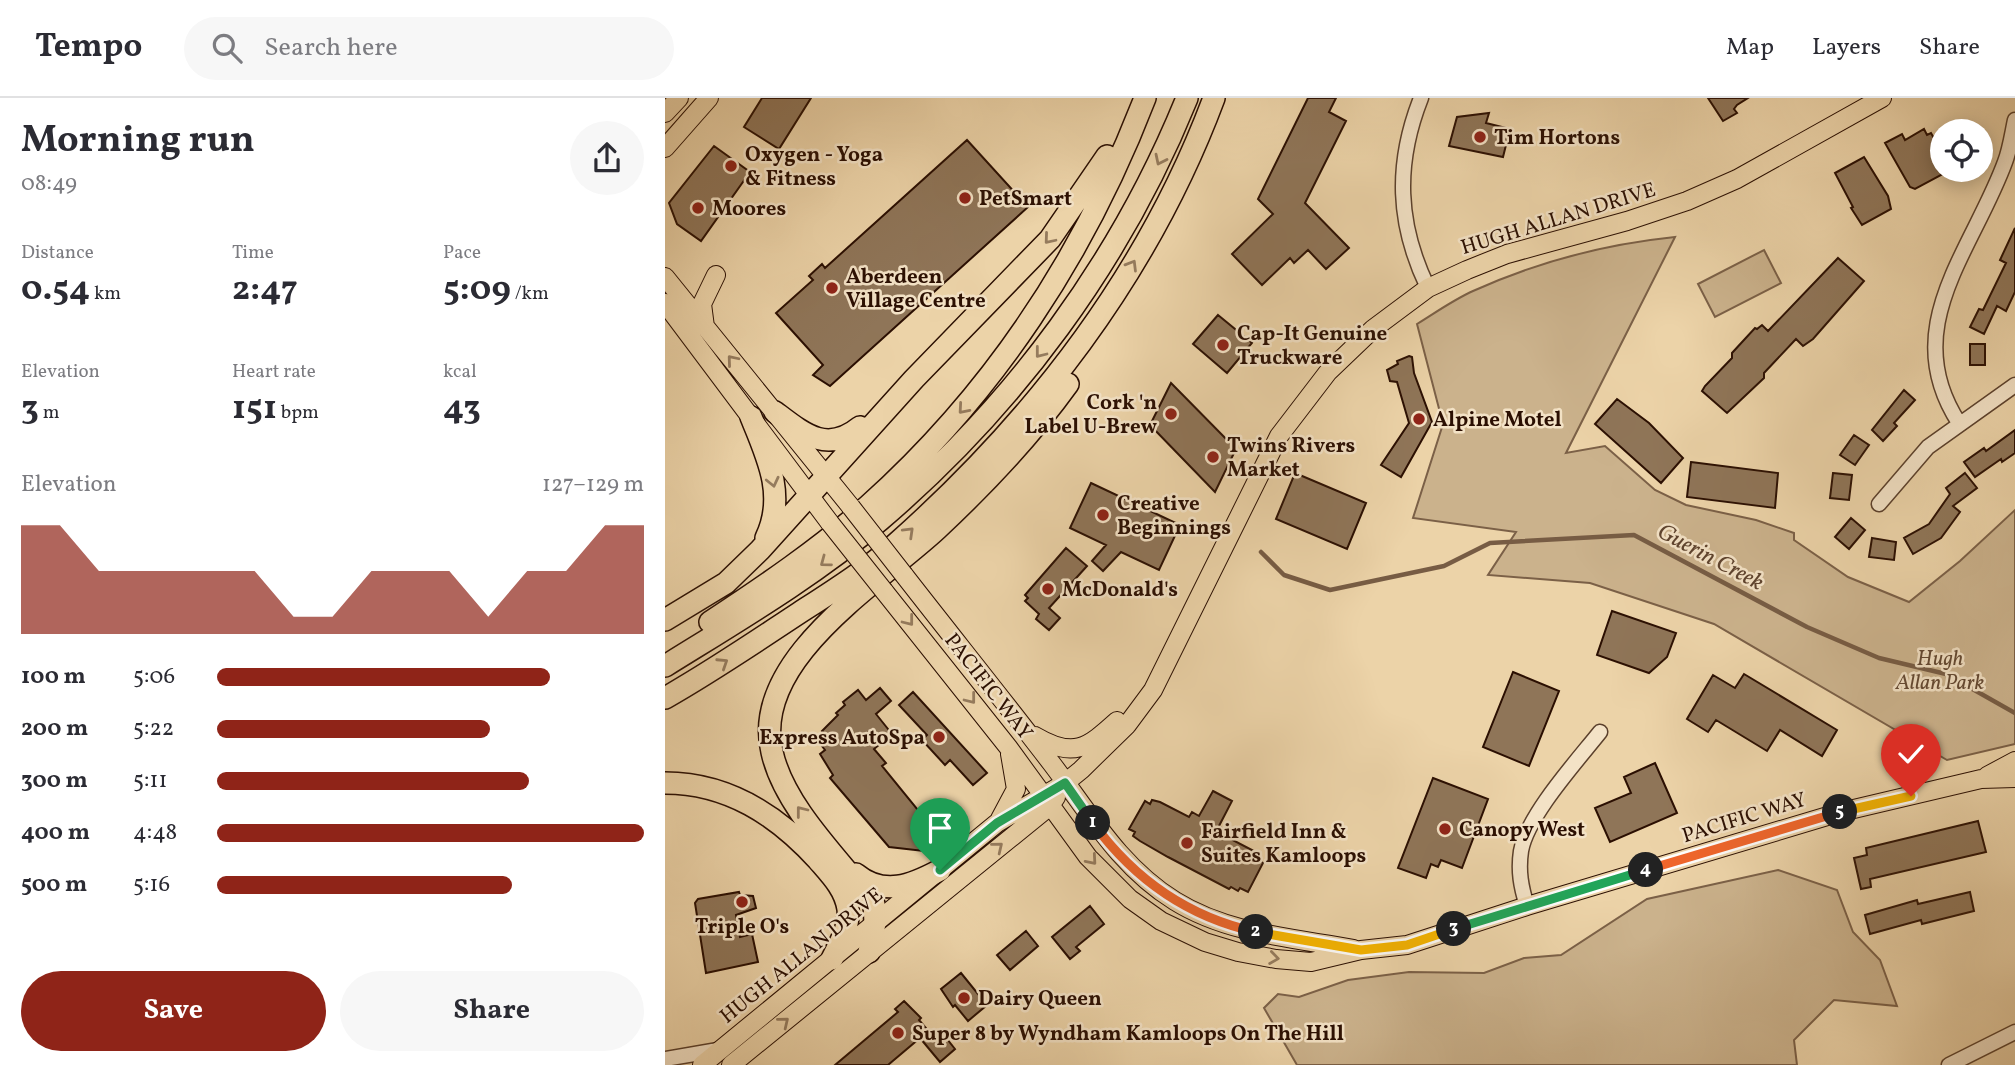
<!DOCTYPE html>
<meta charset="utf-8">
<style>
body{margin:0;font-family:Vollkorn,serif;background:#f7f7f7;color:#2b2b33;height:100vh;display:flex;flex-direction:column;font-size:26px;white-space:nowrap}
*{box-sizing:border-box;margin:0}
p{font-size:23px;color:#7c7c81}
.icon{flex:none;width:38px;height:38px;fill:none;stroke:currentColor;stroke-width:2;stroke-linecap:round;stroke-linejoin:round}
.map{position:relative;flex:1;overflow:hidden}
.drawer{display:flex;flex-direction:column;background:#fff;width:665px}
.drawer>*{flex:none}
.tools{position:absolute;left:1265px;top:21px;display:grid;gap:14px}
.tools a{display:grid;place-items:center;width:63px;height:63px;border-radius:50%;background:#fff;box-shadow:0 4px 18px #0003;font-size:35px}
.pin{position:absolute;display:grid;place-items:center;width:60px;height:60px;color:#fff;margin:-72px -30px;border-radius:50% 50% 50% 0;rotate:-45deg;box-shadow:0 0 7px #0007}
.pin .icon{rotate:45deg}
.km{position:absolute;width:35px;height:35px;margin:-18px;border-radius:50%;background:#222;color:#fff;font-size:19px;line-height:35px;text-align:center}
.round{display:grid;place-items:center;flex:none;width:74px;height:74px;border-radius:37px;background:#f7f7f7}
.summary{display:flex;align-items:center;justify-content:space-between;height:119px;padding:0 21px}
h1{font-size:38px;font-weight:700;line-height:52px}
.stats{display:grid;grid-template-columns:repeat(3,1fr);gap:10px;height:119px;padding:7px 21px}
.stats div{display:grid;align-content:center}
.stats b{font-size:35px;font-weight:700}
.stats small{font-size:19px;font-weight:400}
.stats p{font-size:19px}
.chart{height:196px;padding:14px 21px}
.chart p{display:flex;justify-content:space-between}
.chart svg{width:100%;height:126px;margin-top:7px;fill:#8f2418;opacity:.7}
.primary-button{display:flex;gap:14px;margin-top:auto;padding:14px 21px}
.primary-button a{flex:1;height:80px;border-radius:42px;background:#8f2418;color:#fff;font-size:28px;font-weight:700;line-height:80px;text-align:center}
.primary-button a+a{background:#f7f7f7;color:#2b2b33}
ul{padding:0 21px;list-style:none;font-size:23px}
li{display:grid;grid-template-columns:112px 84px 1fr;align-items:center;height:52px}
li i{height:18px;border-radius:9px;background:#8f2418}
header{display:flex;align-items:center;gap:42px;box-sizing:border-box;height:98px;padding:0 35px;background:#fff;border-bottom:2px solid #e1e1e2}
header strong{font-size:33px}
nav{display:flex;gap:38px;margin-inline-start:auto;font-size:24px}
.search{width:490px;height:63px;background:#f7f7f7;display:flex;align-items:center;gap:18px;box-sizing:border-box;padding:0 24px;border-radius:38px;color:#7c7c81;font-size:26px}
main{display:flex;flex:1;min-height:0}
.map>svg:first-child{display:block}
.green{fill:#cbb28c;stroke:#7b6047;stroke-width:2}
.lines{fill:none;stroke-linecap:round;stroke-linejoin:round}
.stream{stroke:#775c44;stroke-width:4.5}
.building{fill:#8f7558;stroke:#2b0f02;stroke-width:2}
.minor-casing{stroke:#5b402c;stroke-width:17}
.major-casing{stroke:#2b0f02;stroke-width:20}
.highway-casing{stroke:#2b0f02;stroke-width:24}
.minor{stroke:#f3e2c6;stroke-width:14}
.major{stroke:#ecd3a8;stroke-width:18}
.highway{stroke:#ecd3a8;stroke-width:21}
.major-bridge-casing{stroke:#2b0f02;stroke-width:20;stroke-linecap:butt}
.major-bridge{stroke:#ecd3a8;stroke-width:18}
.oneway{stroke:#957b5d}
.split-1-casing{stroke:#fff;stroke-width:14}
.split-2-casing{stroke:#fff;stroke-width:14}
.split-3-casing{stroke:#fff;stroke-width:14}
.split-4-casing{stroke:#fff;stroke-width:14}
.split-5-casing{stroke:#fff;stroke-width:14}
.split-6-casing{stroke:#fff;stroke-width:14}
.split-1{stroke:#22a559;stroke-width:9}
.split-2{stroke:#f0652b;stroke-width:9}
.split-3{stroke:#f5b400;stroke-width:9}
.split-4{stroke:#22a559;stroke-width:9}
.split-5{stroke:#f0652b;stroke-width:9}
.split-6{stroke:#f5b400;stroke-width:9}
.poi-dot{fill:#8f2418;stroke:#f3e2c6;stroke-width:2.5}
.labels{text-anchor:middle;stroke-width:5;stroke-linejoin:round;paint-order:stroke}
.poi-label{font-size:21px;font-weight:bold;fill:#2b0f02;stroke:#f3e2c6;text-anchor:start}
.street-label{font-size:21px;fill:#2b0f02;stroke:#f3e2c6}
.park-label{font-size:21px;font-style:italic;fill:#634832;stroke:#f3e2c6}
.water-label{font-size:23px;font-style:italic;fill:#5e432e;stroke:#f3e2c6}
</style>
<header>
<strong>Tempo</strong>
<div class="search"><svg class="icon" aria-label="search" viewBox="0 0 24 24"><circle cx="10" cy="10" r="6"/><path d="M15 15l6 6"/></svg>Search here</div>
<nav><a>Map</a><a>Layers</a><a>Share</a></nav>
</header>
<main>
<section class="drawer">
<div class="summary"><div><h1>Morning run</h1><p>08:49</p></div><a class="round"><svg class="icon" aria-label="share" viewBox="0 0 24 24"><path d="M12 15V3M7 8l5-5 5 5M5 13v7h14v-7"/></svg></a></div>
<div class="stats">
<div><p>Distance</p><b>0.54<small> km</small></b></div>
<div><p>Time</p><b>2:47</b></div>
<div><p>Pace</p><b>5:09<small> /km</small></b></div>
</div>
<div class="stats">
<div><p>Elevation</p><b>3<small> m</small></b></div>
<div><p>Heart rate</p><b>151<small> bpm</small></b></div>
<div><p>kcal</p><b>43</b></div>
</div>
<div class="chart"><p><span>Elevation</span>127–129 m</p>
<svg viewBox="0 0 160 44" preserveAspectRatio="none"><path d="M0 44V6L10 6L20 22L30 22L40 22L50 22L60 22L70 38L80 38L90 22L100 22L110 22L120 38L130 22L140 22L150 6L160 6V44z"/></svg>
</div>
<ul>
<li><b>100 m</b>5:06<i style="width:78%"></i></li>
<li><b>200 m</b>5:22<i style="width:64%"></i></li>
<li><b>300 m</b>5:11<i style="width:73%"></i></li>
<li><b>400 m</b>4:48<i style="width:100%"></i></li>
<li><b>500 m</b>5:16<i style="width:69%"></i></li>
</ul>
<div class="primary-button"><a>Save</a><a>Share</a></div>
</section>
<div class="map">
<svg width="1350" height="967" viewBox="0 0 1350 967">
<rect width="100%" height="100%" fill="#ecd3a8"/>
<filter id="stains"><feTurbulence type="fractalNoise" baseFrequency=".00286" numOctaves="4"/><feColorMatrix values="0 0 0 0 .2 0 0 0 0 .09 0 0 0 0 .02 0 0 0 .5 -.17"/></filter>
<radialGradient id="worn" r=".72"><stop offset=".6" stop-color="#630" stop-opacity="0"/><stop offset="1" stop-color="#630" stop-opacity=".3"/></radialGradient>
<!-- green -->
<path class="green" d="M1010,139L901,355L940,348L990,392L1021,407L1091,422L1129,435V442L1183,479L1244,504L1295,463L1350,412V646L1282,662L1049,526L925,485L823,477L851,434L748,420L778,326L752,226C770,215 788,202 808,193C870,165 941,146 1010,139Z
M1099,152L1116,185L1050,219L1033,186Z
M1113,772L1172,792L1188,834L1215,862L1232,908L1169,902L1129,942L1132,967H632L599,910L613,896L634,899L683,882L744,874L819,875L859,860L896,857L982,801Z"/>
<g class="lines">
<!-- stream -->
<path class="stream" d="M596,454L619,477L665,492L779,468L825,445L969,437L1142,529L1214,560L1281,576L1350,615"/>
</g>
<!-- building -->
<path class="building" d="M97,0H146L114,51L79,29Z
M643,0H671L664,14L681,23L640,105L684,150L661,171L643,152L629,165L625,160L597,187L567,156L608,116L593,101Z
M1043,0H1083L1072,7L1069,11L1072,15L1058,23Z
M824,15L821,25L845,31L838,59L784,48L792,19Z
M1259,31L1262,37L1266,35L1278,56V76L1250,91L1245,89L1220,45L1237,36L1240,42Z
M302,42L363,109L165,288L148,277L158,267L111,215L148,182L144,178L157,166L160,170Z
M49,48L85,74L36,143L12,126L4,105Z
M1199,59L1223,98L1226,111L1197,127L1186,110L1188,109L1170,75Z
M1350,130V194L1341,213L1332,208L1319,236L1305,229L1314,211L1318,212L1341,165L1335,162Z
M1173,160L1199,183L1148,241L1138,248L1131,241L1099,275V280L1062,315L1037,293L1040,288L1067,260V255L1090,230L1092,231L1097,227L1103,233Z
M553,217L587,245L562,275L528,246Z
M1305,246H1320V267H1305Z
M744,258L747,259L749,275L767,324L736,379L716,367L744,325L732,284L725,283L722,272L733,266L732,263Z
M506,285L571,351L550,394L485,327Z
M1239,292L1250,302L1229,325L1232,328L1218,343L1207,332Z
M952,301L984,325L1018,360L996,385L930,326Z
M1350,332V355L1337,364L1336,361L1310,379L1299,364L1319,350L1321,353Z
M1189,337L1204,347L1190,367L1175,357Z
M1026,364L1113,375L1110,410L1022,399Z
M630,375L701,405L682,451L611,421Z
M1168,375L1187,377L1184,402L1165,400Z
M1300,375L1312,390L1288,408L1295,414L1276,440L1248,456L1239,440L1264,426L1285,396L1281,390Z
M426,385L515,427L494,472L456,454L438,473L427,463L441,447L405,430Z
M1186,420L1200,432L1184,451L1170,439Z
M1207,440L1231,444L1229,462L1204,459Z
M401,450L422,468L384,510L395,520L384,532L371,521L374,516L360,503L363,500L360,497Z
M947,513L1011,535L1002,559L984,575L932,557Z
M848,574L894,593L864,668L818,649Z
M1079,576L1172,632L1157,658L1115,632L1102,653L1051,622L1043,634L1022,621L1048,577L1070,590Z
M215,590L226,603L211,616L227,636L209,651L221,665L217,668L279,744L268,753L265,749L259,753L224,749L165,680L168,677L155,656L160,652L153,643L161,637L157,633L173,617L171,615L180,607L178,604L193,592L201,602Z
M248,594L322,675L308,687L285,662L280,667L257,642L262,637L234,607Z
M990,665L1012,715L945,744L930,710L966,695L959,679Z
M768,680L823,701L797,770L776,762L773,769L766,766L761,780L733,770Z
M548,693L567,703L554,728L560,732L558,737L587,752L585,754L593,758L591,761L598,765L583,794L575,790L573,793L566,789L564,791L503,759L475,743L468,738L470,734L464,731L480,703L485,706L487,702L495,704L524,719L527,714L534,718Z
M1313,723L1321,754L1205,781L1206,789L1196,791L1189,760L1202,757L1201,750Z
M74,794L75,797L88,798L91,810L71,817L75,839L87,836L93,864L41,875L30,805L33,801Z
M1305,794L1309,813L1257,826L1256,822L1205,836L1200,817L1252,802L1253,806Z
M425,808L439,826L411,849L415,853L405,861L387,839Z
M361,833L373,848L345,872L332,857Z
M296,875L322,907L303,923L290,907L288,909L276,891Z
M239,903L256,920L254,922L271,942L278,936L290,951L275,964L255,940L223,967H170L233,914L230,911Z"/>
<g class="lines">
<defs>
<path id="minor" d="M756,0C730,66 732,126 763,190
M1294,325C1232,230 1307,154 1340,64C1345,51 1347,36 1350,22
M1214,406L1263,349L1350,287
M862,808C856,789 853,773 856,753C862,718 912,663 935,634
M0,961L53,952
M1284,967L1350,934"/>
<path id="major" d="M0,15L14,0
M0,50L44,0
M0,179L186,409
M0,205L165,425
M40,229L37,206L51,177
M239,477C288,540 338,602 387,666C425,716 455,769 510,803C563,836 629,840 689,851
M219,493L343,649L423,759L465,801L496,823L540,844L573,854L611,861L646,864L696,852L742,847L862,808L1176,714L1316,681L1350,680
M370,638C409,661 422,650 452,623
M1322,678L1350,663
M335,721L351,691L345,656
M37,967L332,725L400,685L416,672L462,627L488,592L614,338L663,274L708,231L763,190L802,172L842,156L962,123L1022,103L1072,81L1217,0
M66,967L385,708L391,699"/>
<path id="highway" d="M110,314C139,336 162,356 195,329
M86,319C103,360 121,398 101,440
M0,522L61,485L95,452L249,281L385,141L442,58
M45,524C100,488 154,451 203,408C328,296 420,156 480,0
M0,568C74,522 149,478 215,422C349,308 456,163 522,0
M0,600C46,574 90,544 134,515C168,493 203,471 233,444C371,321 484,174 549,0
M0,685C63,685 112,717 153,762C166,777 180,791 183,811C185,829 174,846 167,861
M191,776C219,799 247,787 275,772
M204,854L210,825L209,806C175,762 119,709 107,654C85,562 214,485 272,431C319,387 365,339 403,286"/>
</defs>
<!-- minor casing -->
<use href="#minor" class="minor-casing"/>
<!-- major casing -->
<use href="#major" class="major-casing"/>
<!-- highway casing -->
<use href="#highway" class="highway-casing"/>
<!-- minor -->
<use href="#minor" class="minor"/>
<!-- major -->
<use href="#major" class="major"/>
<!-- highway -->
<use href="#highway" class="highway"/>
<defs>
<path id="major-bridge" d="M186,409L239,477
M165,425L219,493"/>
</defs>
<!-- major-bridge casing -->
<use href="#major-bridge" class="major-bridge-casing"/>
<!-- major-bridge -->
<use href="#major-bridge" class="major-bridge"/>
</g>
<!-- one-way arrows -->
<defs><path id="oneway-chevron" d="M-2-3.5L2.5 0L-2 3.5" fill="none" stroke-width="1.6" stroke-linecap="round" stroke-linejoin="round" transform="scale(1.75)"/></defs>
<g class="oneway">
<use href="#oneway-chevron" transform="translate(495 62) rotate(116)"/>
<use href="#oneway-chevron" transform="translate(384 141) rotate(130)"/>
<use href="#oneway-chevron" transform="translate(467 167) rotate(-59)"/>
<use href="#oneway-chevron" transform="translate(375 255) rotate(128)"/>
<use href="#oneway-chevron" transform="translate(67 262) rotate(-130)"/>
<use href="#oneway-chevron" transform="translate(298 311) rotate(131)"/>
<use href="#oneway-chevron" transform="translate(108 384) rotate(77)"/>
<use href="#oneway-chevron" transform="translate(244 434) rotate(-44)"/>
<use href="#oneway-chevron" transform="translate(160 464) rotate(143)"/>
<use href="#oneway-chevron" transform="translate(244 523) rotate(52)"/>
<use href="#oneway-chevron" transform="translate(58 565) rotate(-33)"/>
<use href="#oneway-chevron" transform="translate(306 601) rotate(52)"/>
<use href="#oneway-chevron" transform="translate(136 713) rotate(-128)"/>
<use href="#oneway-chevron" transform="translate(333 749) rotate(-39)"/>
<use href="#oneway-chevron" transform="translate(427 762) rotate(49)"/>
<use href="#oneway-chevron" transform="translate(609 860) rotate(8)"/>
<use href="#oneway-chevron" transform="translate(119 924) rotate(-39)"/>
</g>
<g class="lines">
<defs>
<path id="split-1" d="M275,772L332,725L400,685L428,725"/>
<path id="split-2" d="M428,725C469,781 523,819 591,834"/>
<path id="split-3" d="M591,834L696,852L742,847L789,831"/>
<path id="split-4" d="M789,831L981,772"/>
<path id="split-5" d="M981,772L1175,714"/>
<path id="split-6" d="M1175,714L1246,698"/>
</defs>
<!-- split-1 casing -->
<use href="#split-1" class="split-1-casing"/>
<!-- split-2 casing -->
<use href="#split-2" class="split-2-casing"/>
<!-- split-3 casing -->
<use href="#split-3" class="split-3-casing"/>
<!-- split-4 casing -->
<use href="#split-4" class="split-4-casing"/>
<!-- split-5 casing -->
<use href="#split-5" class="split-5-casing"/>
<!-- split-6 casing -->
<use href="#split-6" class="split-6-casing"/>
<!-- split-1 -->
<use href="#split-1" class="split-1"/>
<!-- split-2 -->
<use href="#split-2" class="split-2"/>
<!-- split-3 -->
<use href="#split-3" class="split-3"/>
<!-- split-4 -->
<use href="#split-4" class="split-4"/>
<!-- split-5 -->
<use href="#split-5" class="split-5"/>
<!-- split-6 -->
<use href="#split-6" class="split-6"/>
</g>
<!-- markers -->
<g class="poi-dot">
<circle cx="815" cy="39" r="7"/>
<circle cx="66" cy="68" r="7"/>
<circle cx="300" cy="100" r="7"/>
<circle cx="33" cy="110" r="7"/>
<circle cx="167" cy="190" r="7"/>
<circle cx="558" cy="247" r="7"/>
<circle cx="506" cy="316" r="7"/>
<circle cx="754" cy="321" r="7"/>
<circle cx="548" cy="359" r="7"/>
<circle cx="438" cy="417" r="7"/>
<circle cx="383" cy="491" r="7"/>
<circle cx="274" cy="639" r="7"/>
<circle cx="780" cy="731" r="7"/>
<circle cx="522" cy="745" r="7"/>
<circle cx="77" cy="804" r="7"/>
<circle cx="299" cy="900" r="7"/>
<circle cx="233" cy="935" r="7"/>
</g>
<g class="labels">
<!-- poi labels -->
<g class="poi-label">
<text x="829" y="46">Tim Hortons</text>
<text x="80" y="63">Oxygen - Yoga<tspan x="80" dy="24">&amp; Fitness</tspan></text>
<text x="314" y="107">PetSmart</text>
<text x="47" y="117">Moores</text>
<text x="181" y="185">Aberdeen<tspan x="181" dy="24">Village Centre</tspan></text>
<text x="572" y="242">Cap-It Genuine<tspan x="572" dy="24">Truckware</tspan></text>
<text x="492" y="311" text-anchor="end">Cork 'n<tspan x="492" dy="24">Label U-Brew</tspan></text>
<text x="768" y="328">Alpine Motel</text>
<text x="562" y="354">Twins Rivers<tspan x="562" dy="24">Market</tspan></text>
<text x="452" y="412">Creative<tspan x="452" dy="24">Beginnings</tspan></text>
<text x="397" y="498">McDonald's</text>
<text x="260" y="646" text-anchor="end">Express AutoSpa</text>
<text x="794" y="738">Canopy West</text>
<text x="536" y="740">Fairfield Inn &amp;<tspan x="536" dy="24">Suites Kamloops</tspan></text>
<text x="77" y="835" text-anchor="middle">Triple O's</text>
<text x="313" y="907">Dairy Queen</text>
<text x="247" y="942">Super 8 by Wyndham Kamloops On The Hill</text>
</g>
<!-- street labels -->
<g class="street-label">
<text transform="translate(893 120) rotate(-17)" y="7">HUGH ALLAN DRIVE</text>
<text transform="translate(324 588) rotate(52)" y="7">PACIFIC WAY</text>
<text transform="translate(1079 719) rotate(-17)" y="7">PACIFIC WAY</text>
<text transform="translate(136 857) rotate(-39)" y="7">HUGH ALLAN DRIVE</text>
</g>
<!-- park labels -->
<g class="park-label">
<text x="1275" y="567">Hugh<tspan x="1275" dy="24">Allan Park</tspan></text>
</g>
<!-- water labels -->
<g class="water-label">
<text transform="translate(1046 458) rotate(28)" y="8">Guerin Creek</text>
</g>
</g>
<rect width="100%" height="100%" filter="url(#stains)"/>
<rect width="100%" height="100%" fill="url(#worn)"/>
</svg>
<div class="tools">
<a><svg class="icon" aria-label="locate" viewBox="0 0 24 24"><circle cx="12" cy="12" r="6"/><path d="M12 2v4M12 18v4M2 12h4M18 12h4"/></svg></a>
</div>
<div class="pin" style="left:275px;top:772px;background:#1e9e55"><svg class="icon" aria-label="arrive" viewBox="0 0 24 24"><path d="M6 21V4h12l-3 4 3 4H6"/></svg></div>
<div class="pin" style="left:1246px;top:698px;background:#d93025"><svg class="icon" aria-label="check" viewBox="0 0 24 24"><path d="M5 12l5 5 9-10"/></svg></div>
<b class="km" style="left:428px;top:725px">1</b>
<b class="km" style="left:591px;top:834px">2</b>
<b class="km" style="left:789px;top:831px">3</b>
<b class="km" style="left:981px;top:772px">4</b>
<b class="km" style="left:1175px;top:714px">5</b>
</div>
</main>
